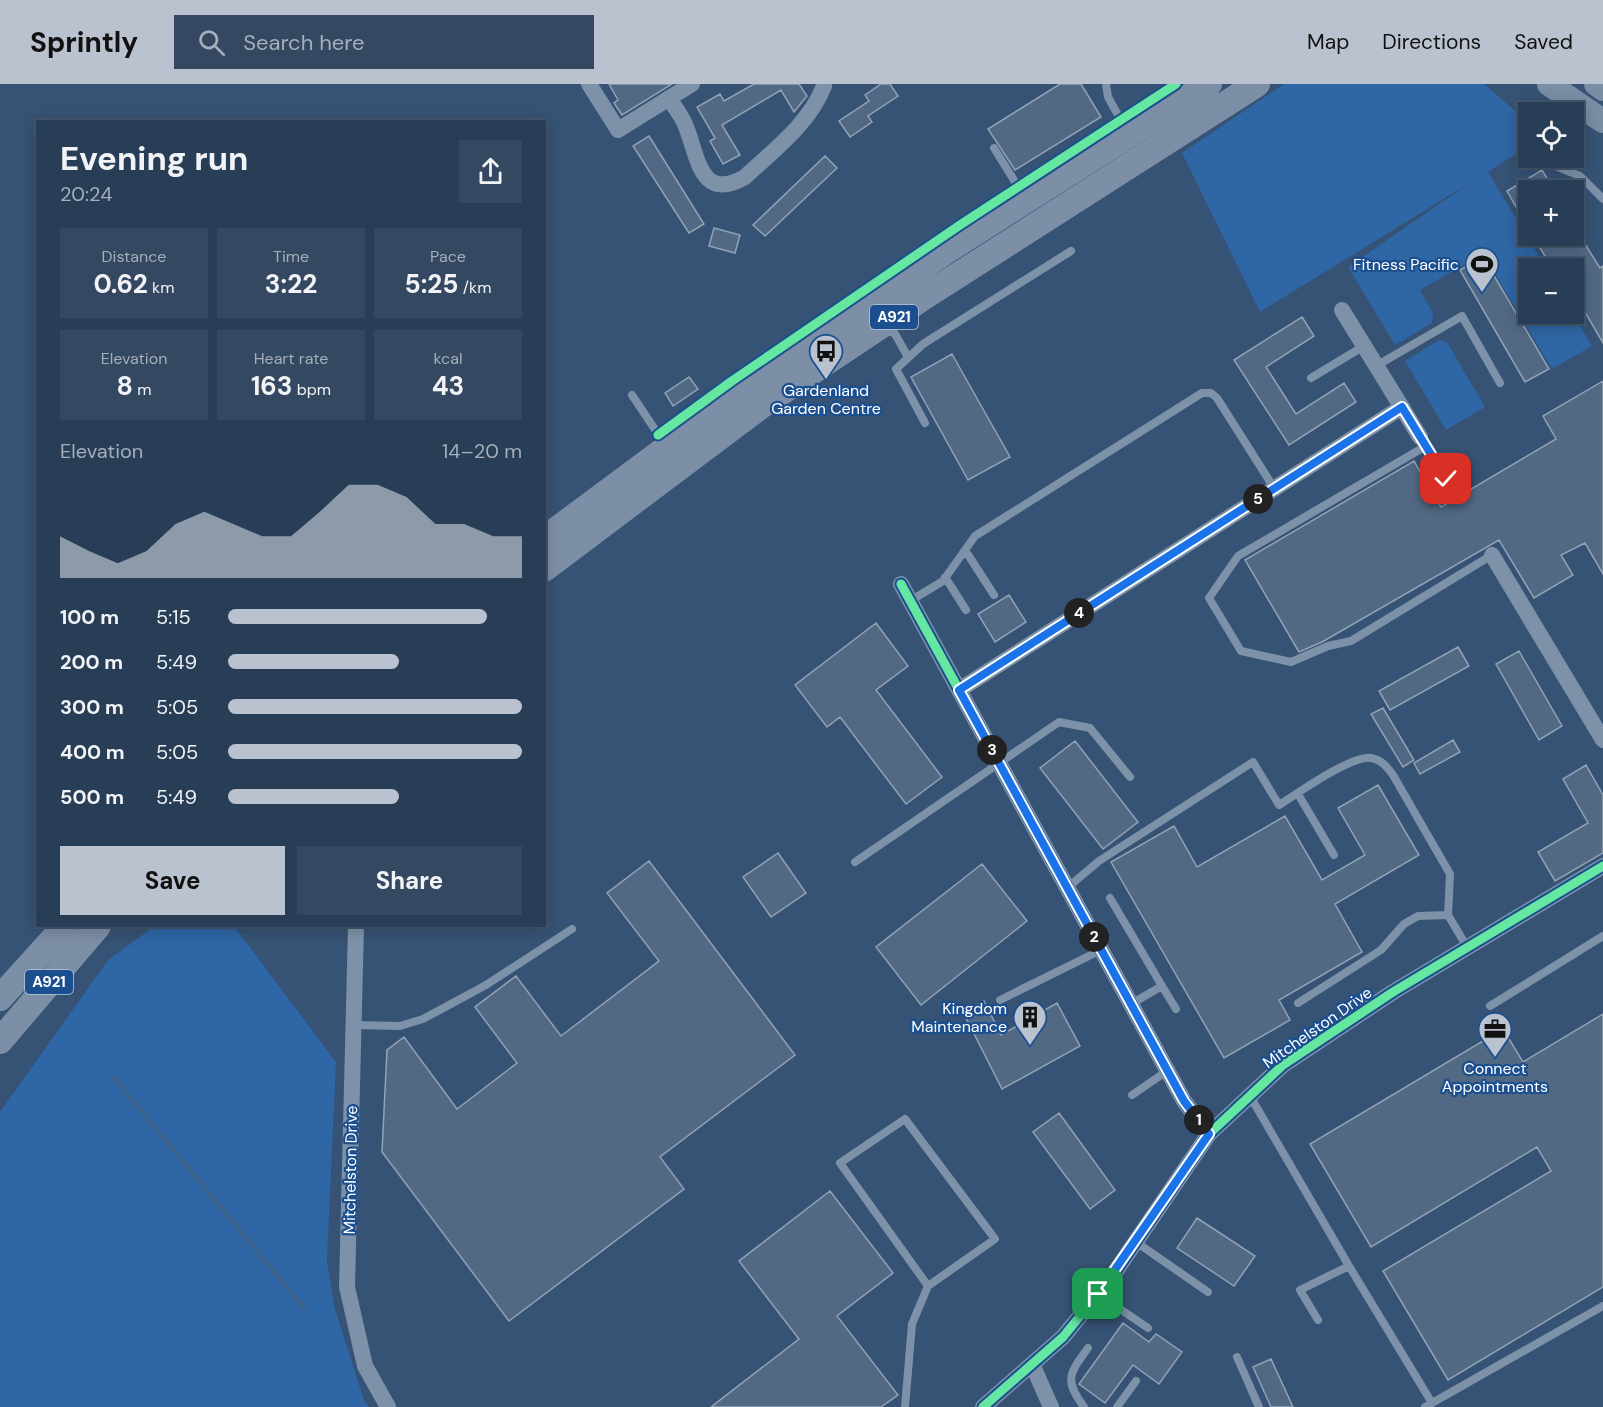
<!DOCTYPE html>
<meta charset="utf-8">
<style>
body{margin:0;font-family:"DM Sans",sans-serif;background:#344961;color:#f1f3f6;height:100vh;display:flex;flex-direction:column;font-size:22px;white-space:nowrap}
*{box-sizing:border-box;margin:0}
p{font-size:20px;color:#a5aeba}
.icon{flex:none;width:33px;height:33px;fill:none;stroke:currentColor;stroke-width:2;stroke-linecap:round;stroke-linejoin:round}
.map{position:relative;flex:1;overflow:hidden}
.side{position:absolute;left:36px;top:36px;width:510px;height:807px;display:flex;flex-direction:column;background:#283e57;border-radius:0px;box-shadow:0 3px 15px #0003,0 0 0 2px #44576d}
.side>*{flex:none}
.controls{position:absolute;left:1518px;top:18px;display:grid;gap:12px}
.controls a{display:grid;place-items:center;width:66px;height:66px;border-radius:0px;background:#283e57;box-shadow:0 3px 15px #0003,0 0 0 2px #44576d;font-size:30px}
.pin{position:absolute;display:grid;place-items:center;width:51px;height:51px;color:#fff;margin:-26px;border-radius:12px;box-shadow:0 3px 9px #0006}
.km{position:absolute;width:30px;height:30px;margin:-15px;border-radius:50%;background:#222;color:#fff;font-size:16px;line-height:30px;text-align:center}
.round{display:grid;place-items:center;flex:none;width:63px;height:63px;border-radius:0px;background:#344961}
.overview{display:flex;align-items:center;justify-content:space-between;height:102px;padding:0 24px}
h1{font-size:33px;font-weight:700;line-height:45px}
.stats{display:grid;grid-template-columns:repeat(3,1fr);gap:9px;height:102px;padding:6px 24px}
.stats div{display:grid;align-content:center;border-radius:0px;background:#344961;text-align:center}
.stats b{font-size:26px;font-weight:700}
.stats small{font-size:16px;font-weight:400}
.stats p{font-size:16px}
.chart{height:168px;padding:12px 24px}
.chart p{display:flex;justify-content:space-between}
.chart svg{width:100%;height:108px;margin-top:6px;fill:#b9c2ce;opacity:.7}
.cta{display:flex;gap:12px;margin-top:auto;padding:12px 24px}
.cta a{flex:1;height:69px;border-radius:0px;background:#b9c2ce;color:#111;font-size:24px;font-weight:700;line-height:69px;text-align:center}
.cta a+a{background:#344961;color:#f1f3f6}
ul{padding:0 24px;list-style:none;font-size:20px}
li{display:grid;grid-template-columns:96px 72px 1fr;align-items:center;height:45px}
li i{height:15px;border-radius:8px;background:#b9c2ce}
header{display:flex;align-items:center;gap:36px;box-sizing:border-box;height:84px;padding:0 30px;background:#b9c2ce;color:#111}
header strong{font-size:28px}
nav{display:flex;gap:33px;margin-inline-start:auto;font-size:21px}
.search{width:420px;height:54px;background:#344961;display:flex;align-items:center;gap:15px;box-sizing:border-box;padding:0 21px;border-radius:0px;color:#a5aeba;font-size:22px}
.map>svg:first-child{display:block}
.green{fill:#2f66a5}
.lines{fill:none;stroke-linecap:round;stroke-linejoin:round}
.stream{stroke:#3b618d;stroke-width:4.5}
.building{fill:#526984;stroke:#92a2b6;stroke-width:1.5}
.lane{stroke:#7d92a8;stroke-width:8}
.street{stroke:#7d92a8;stroke-width:16}
.secondary{stroke:#798da4;stroke-width:24}
.primary{stroke:#7d8ea7;stroke-width:26}
.cycleway-casing{stroke:#1b4f8f;stroke-width:13}
.cycleway{stroke:#66e7a1;stroke-width:9}
.route-casing{stroke:#fff;stroke-width:12}
.route{stroke:#1a73e8;stroke-width:8}
.labels{text-anchor:middle;stroke-width:4.5;stroke-linejoin:round;paint-order:stroke}
.shield{fill:#1b4f8f;stroke:#bbcadd;stroke-width:1.5}
.shield-label{font-size:15px;font-weight:bold;fill:#fff}
.poi-label{font-size:16px;fill:#fff;stroke:#1b4f8f;text-anchor:end}
.street-label{font-size:16px;fill:#fff;stroke:#1b4f8f}
</style>
<header>
<strong>Sprintly</strong>
<div class="search"><svg class="icon" aria-label="search" viewBox="0 0 24 24"><circle cx="10" cy="10" r="6"/><path d="M15 15l6 6"/></svg>Search here</div>
<nav><a>Map</a><a>Directions</a><a>Saved</a></nav>
</header>
<div class="map">
<svg width="1603" height="1323" viewBox="0 0 1603 1323">
<rect width="100%" height="100%" fill="#365274"/>
<!-- green -->
<path class="green" d="M1284,0H1484L1528,38V62L1488,88L1546,184H1528V230H1573L1592,262L1552,285L1483,170L1420,206L1433,229L1432,239L1395,261L1348,183L1471,98L1260,228L1182,69Z
M1439,256L1447,258L1485,323L1446,346L1405,277Z
M155,842H234L336,978L327,1176L334,1222L364,1316L369,1323H0V1028L108,876Z"/>
<g class="lines">
<!-- stream -->
<path class="stream" d="M114,994L304,1224"/>
</g>
<!-- building -->
<path class="building" d="M609,0H672L622,31L614,19L618,16Z
M754,0H799L807,12L794,28L781,6L722,41L740,71L723,80L710,57L715,54L697,23L720,10L724,17Z
M881,0H890L898,12L868,32L872,38L850,53L839,37L869,17L865,11Z
M1060,0H1081L1101,33L1015,86L988,45Z
M649,52L704,140L689,149L633,62Z
M825,72L837,84L765,152L753,141Z
M1542,86L1554,106H1528V144L1507,107Z
M714,144L740,151L735,169L709,162Z
M1533,152H1580L1600,184L1603,182V259L1574,209V184H1552Z
M1483,173L1549,285L1525,298L1460,186Z
M1302,233L1314,252L1266,283L1296,330L1344,299L1356,318L1289,361L1234,276Z
M952,270L1010,373L968,396L911,293Z
M689,293L698,305L673,322L665,309Z
M1603,297V490L1585,459L1561,471L1573,491L1534,514L1499,456L1322,558L1299,568L1245,476L1414,377L1441,423L1556,355L1543,332Z
M1009,511L1026,538L995,558L978,530Z
M876,539L908,582L876,606L942,693L906,720L840,633L827,643L795,601Z
M1458,563L1469,582L1390,626L1379,607Z
M1519,567L1562,642L1539,656L1496,580Z
M1383,624L1414,676L1403,683L1371,630Z
M1453,656L1460,668L1420,690L1414,679Z
M1075,657L1138,738L1103,765L1040,684Z
M1586,681L1603,711V769L1555,797L1538,768L1588,739L1563,695Z
M1378,701L1419,771L1335,820L1362,868L1279,916L1290,936L1224,974L1111,778L1174,742L1197,783L1285,732L1322,796L1365,771L1338,724Z
M778,769L806,809L771,833L743,793Z
M649,777L795,971L660,1073L684,1105L509,1237L382,1068L387,966L404,953L457,1025L517,979L475,923L516,892L561,952L659,877L607,809Z
M982,780L1027,837L921,921L876,863Z
M984,917L1001,951L1057,919L1080,962L1002,1005L963,928Z
M1603,930V1203L1448,1296L1383,1187L1551,1087L1537,1063L1371,1163L1310,1060L1503,945L1523,978Z
M1059,1029L1115,1106L1090,1125L1033,1048Z
M830,1107L893,1189L837,1232L898,1311L881,1323H711L799,1255L739,1177Z
M1197,1134L1255,1172L1234,1202L1177,1164Z
M1123,1239L1149,1258L1156,1250L1182,1268L1159,1300L1133,1281L1105,1319L1079,1300Z
M1271,1275L1293,1323H1271L1253,1283Z"/>
<g class="lines">
<!-- lane -->
<path class="lane" d="M1106,0L1108,13L1128,49
M994,64L1025,114
M1558,83L1580,92L1603,115
M884,244L895,250L908,273
M1376,282L1462,232L1500,299
M1311,294L1364,262
M632,311L666,362
M925,339L896,285L923,260L1071,167
M1424,359L1446,395
M1426,362L1238,472L1209,514L1241,567L1291,578L1328,562L1351,557L1492,471
M965,466L994,511
M945,493L966,526
M910,517L943,497L975,452L1202,309H1211L1217,314L1274,404
M1298,710L1334,771
M855,778L1059,638L1090,644L1130,693
M1067,804L1099,777L1253,678L1279,721C1297,710 1351,671 1371,674C1382,676 1387,683 1393,691L1450,790L1448,831L1467,863
M1110,814L1162,902
M1000,916L1101,866
M1298,919L1381,866L1404,840L1418,832L1448,831
M1131,920L1162,902L1176,925
M1490,922L1603,852
M354,941L400,942L423,935L486,901L572,845
M1132,1011L1167,987
M1250,1012L1349,1182L1300,1206L1318,1236
M1136,1158L1208,1208
M1349,1182L1432,1319
M1098,1210L1148,1244
M1237,1273L1259,1323
M905,1323L912,1240L928,1202L995,1155L905,1035L840,1079L928,1202
M1084,1323C1064,1296 1069,1290 1088,1264
M1117,1323L1136,1297
M1425,1323L1603,1222"/>
<!-- street -->
<path class="street" d="M589,0L618,46L692,0
M669,14C674,22 680,30 684,38C698,68 698,120 745,93C774,66 809,40 824,2
M1342,226L1420,353
M1492,471L1603,656
M901,500L1184,1017L1209,1050
M959,606L1402,323
M356,842L347,1203L365,1282L388,1323
M1032,1280L1051,1323
M983,1323L1063,1253L1111,1194L1209,1050L1283,981L1393,908L1603,782"/>
<!-- secondary -->
<path class="secondary" d="M1549,0L1603,37
M1596,0L1603,5"/>
<!-- primary -->
<path class="primary" d="M544,455L786,275L951,164L1209,0
M544,485L761,322L924,213L1257,0
M0,914L65,842
M0,957L98,842"/>
<defs>
<path id="cycleway" d="M658,351L732,297L960,141L1176,0
M901,500L1184,1017L1209,1050
M983,1323L1063,1253L1111,1194L1209,1050L1283,981L1393,908L1603,782"/>
</defs>
<!-- cycleway casing -->
<use href="#cycleway" class="cycleway-casing"/>
<!-- cycleway -->
<use href="#cycleway" class="cycleway"/>
</g>
<g class="lines">
<defs>
<path id="route" d="M1098,1210L1209,1050L1184,1017L959,606L1402,323L1446,395"/>
</defs>
<!-- route casing -->
<use href="#route" class="route-casing"/>
<!-- route -->
<use href="#route" class="route"/>
</g>
<!-- icons -->
<defs>
<symbol id="stadium-pin" viewBox="-11 -11 22 30"><path d="M0 17L-7.5 6A9.5 9.5 0 1 1 7.5 6Z" fill="#b9c2ce" stroke="#1b4f8f"/><path d="M0-5a6.5 5 0 1 0 0 10a6.5 5 0 1 0 0-10ZM-3.5-1.8h7v3.6h-7Z" fill="#111"/></symbol>
<symbol id="bus-pin" viewBox="-11 -11 22 30"><path d="M0 17L-7.5 6A9.5 9.5 0 1 1 7.5 6Z" fill="#b9c2ce" stroke="#1b4f8f"/><path d="M-5-6H5V4H4V6H2V4H-2V6H-4V4H-5ZM-3.5-4V0h7V-4ZM-3.5 1.2v1.5H-2V1.2ZM2 1.2v1.5H3.5V1.2Z" fill="#111"/></symbol>
<symbol id="building-pin" viewBox="-11 -11 22 30"><path d="M0 17L-7.5 6A9.5 9.5 0 1 1 7.5 6Z" fill="#b9c2ce" stroke="#1b4f8f"/><path d="M-4-6H4V6H1V3H-1V6H-4ZM-2.5-4.3h1.7v1.8h-1.7ZM.8-4.3h1.7v1.8H.8ZM-2.5-1h1.7V.8h-1.7ZM.8-1h1.7V.8H.8Z" fill="#111"/></symbol>
<symbol id="office-pin" viewBox="-11 -11 22 30"><path d="M0 17L-7.5 6A9.5 9.5 0 1 1 7.5 6Z" fill="#b9c2ce" stroke="#1b4f8f"/><path d="M-6-3h4V-5.5h4V-3h4V5H-6ZM-1-4.5V-3h2v-1.5ZM-6 0V1H6V0Z" fill="#111"/></symbol>
</defs>
<g fill-rule="evenodd">
<use href="#stadium-pin" x="1463" y="161" width="38" height="52"/>
<use href="#bus-pin" x="807" y="248" width="38" height="52"/>
<use href="#building-pin" x="1011" y="914" width="38" height="52"/>
<use href="#office-pin" x="1476" y="926" width="38" height="52"/>
</g>
<g class="labels">
<!-- shield labels -->
<g class="shield">
<rect x="870" y="221" width="48" height="24" rx="4.5"/>
<rect x="25" y="886" width="48" height="24" rx="4.5"/>
</g>
<g class="shield-label">
<text x="894" y="238">A921</text>
<text x="49" y="903">A921</text>
</g>
<!-- poi labels -->
<g class="poi-label">
<text x="1459" y="186">Fitness Pacific</text>
<text x="826" y="312" text-anchor="middle">Gardenland<tspan x="826" dy="18">Garden Centre</tspan></text>
<text x="1007" y="930">Kingdom<tspan x="1007" dy="18">Maintenance</tspan></text>
<text x="1495" y="990" text-anchor="middle">Connect<tspan x="1495" dy="18">Appointments</tspan></text>
</g>
<!-- street labels -->
<g class="street-label">
<text transform="translate(1317 943) rotate(-35)" y="6">Mitchelston Drive</text>
<text transform="translate(350 1086) rotate(-89)" y="6">Mitchelston Drive</text>
</g>
</g>
</svg>
<div class="controls">
<a><svg class="icon" aria-label="locate" viewBox="0 0 24 24"><circle cx="12" cy="12" r="6"/><path d="M12 2v4M12 18v4M2 12h4M18 12h4"/></svg></a>
<a>+</a>
<a>−</a>
</div>
<div class="pin" style="left:1098px;top:1210px;background:#1e9e55"><svg class="icon" aria-label="arrive" viewBox="0 0 24 24"><path d="M6 21V4h12l-3 4 3 4H6"/></svg></div>
<div class="pin" style="left:1446px;top:395px;background:#d93025"><svg class="icon" aria-label="check" viewBox="0 0 24 24"><path d="M5 12l5 5 9-10"/></svg></div>
<b class="km" style="left:1199px;top:1036px">1</b>
<b class="km" style="left:1094px;top:853px">2</b>
<b class="km" style="left:992px;top:666px">3</b>
<b class="km" style="left:1079px;top:529px">4</b>
<b class="km" style="left:1258px;top:415px">5</b>
<section class="side">
<div class="overview"><div><h1>Evening run</h1><p>20:24</p></div><a class="round"><svg class="icon" aria-label="share" viewBox="0 0 24 24"><path d="M12 15V3M7 8l5-5 5 5M5 13v7h14v-7"/></svg></a></div>
<div class="stats">
<div><p>Distance</p><b>0.62<small> km</small></b></div>
<div><p>Time</p><b>3:22</b></div>
<div><p>Pace</p><b>5:25<small> /km</small></b></div>
</div>
<div class="stats">
<div><p>Elevation</p><b>8<small> m</small></b></div>
<div><p>Heart rate</p><b>163<small> bpm</small></b></div>
<div><p>kcal</p><b>43</b></div>
</div>
<div class="chart"><p><span>Elevation</span>14–20 m</p>
<svg viewBox="0 0 160 44" preserveAspectRatio="none"><path d="M0 44V27L10 33L20 38L30 33L40 22L50 17L60 22L70 27L80 27L90 17L100 6L110 6L120 11L130 22L140 22L150 27L160 27V44z"/></svg>
</div>
<ul>
<li><b>100 m</b>5:15<i style="width:88%"></i></li>
<li><b>200 m</b>5:49<i style="width:58%"></i></li>
<li><b>300 m</b>5:05<i style="width:100%"></i></li>
<li><b>400 m</b>5:05<i style="width:100%"></i></li>
<li><b>500 m</b>5:49<i style="width:58%"></i></li>
</ul>
<div class="cta"><a>Save</a><a>Share</a></div>
</section>
</div>
